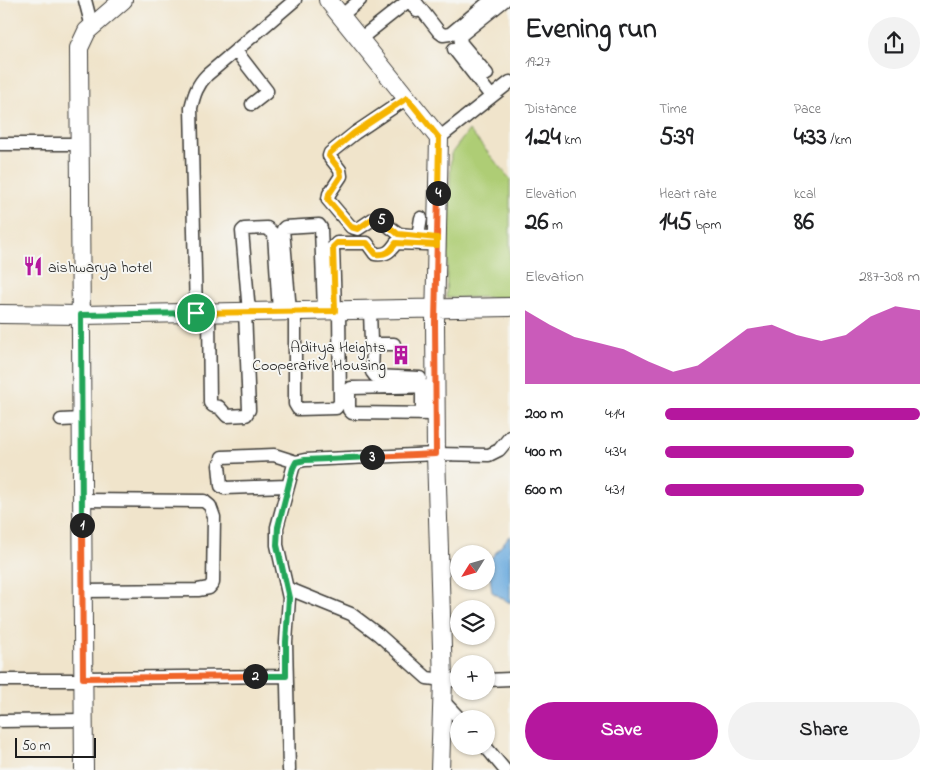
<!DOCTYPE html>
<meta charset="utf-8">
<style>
body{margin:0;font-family:"Indie Flower",sans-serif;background:#f2f2f2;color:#202124;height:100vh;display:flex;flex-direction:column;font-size:19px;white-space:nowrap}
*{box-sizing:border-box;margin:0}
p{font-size:16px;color:#757577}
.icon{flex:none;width:28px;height:28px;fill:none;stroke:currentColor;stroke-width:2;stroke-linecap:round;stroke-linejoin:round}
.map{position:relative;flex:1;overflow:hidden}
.details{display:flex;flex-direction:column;background:#fff;width:425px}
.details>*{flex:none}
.needle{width:32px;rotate:233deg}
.tools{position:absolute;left:450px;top:545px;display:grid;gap:10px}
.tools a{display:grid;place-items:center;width:45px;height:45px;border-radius:50%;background:#fff;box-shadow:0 1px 4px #0004;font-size:25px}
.scale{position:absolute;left:15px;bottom:12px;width:81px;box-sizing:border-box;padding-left:5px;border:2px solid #1c1c1c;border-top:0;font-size:14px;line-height:18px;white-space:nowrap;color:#1c1c1c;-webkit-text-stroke:4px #f6f6f2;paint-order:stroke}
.pin{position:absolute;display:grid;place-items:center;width:42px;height:42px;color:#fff;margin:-21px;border:2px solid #fff;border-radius:50%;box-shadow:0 1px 5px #0007}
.km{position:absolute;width:25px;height:25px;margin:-12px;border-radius:50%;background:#222;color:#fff;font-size:14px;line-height:25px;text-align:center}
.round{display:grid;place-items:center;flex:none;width:52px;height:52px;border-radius:26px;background:#f2f2f2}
.headline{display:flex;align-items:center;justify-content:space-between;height:85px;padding:0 15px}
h1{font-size:28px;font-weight:700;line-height:38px}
.stats{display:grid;grid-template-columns:repeat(3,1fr);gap:8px;height:85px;padding:5px 15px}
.stats div{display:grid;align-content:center}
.stats b{font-size:25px;font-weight:700}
.stats small{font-size:14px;font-weight:400}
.stats p{font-size:14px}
.chart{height:140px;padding:10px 15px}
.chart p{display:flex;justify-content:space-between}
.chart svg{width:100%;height:90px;margin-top:5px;fill:#b5179e;opacity:.7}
.primary-button{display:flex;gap:10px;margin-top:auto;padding:10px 15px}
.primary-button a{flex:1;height:58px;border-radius:30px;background:#b5179e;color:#fff;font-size:20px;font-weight:700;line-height:58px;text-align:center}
.primary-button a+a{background:#f2f2f2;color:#202124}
ul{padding:0 15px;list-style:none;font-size:16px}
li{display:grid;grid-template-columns:80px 60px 1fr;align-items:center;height:38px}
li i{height:12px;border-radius:6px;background:#b5179e}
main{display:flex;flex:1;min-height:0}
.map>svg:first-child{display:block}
.green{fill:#aecd75;stroke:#657448}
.water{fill:#6baade;stroke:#44637d}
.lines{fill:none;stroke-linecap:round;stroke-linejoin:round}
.street-casing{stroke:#3c3a36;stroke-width:15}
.secondary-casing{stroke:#3c3a36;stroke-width:20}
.street{stroke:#fff;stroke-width:12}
.secondary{stroke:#fff;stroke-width:18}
.split-1-casing{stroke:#fff;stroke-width:10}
.split-2-casing{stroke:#fff;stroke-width:10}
.split-3-casing{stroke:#fff;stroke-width:10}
.split-4-casing{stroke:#fff;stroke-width:10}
.split-5-casing{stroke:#fff;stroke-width:10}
.split-6-casing{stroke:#fff;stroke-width:10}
.split-1{stroke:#22a559;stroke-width:6}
.split-2{stroke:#f0652b;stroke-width:6}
.split-3{stroke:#22a559;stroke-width:6}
.split-4{stroke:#f0652b;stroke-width:6}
.split-5{stroke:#f5b400;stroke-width:6}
.split-6{stroke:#f5b400;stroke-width:6}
.labels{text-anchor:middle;stroke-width:4;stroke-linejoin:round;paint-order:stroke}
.poi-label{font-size:16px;fill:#1c1c1c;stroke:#f6f6f2;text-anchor:start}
</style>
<main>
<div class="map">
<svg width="510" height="770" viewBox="0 0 510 770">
<rect width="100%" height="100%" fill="#f6f6f2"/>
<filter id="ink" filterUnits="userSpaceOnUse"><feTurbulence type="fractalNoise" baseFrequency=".02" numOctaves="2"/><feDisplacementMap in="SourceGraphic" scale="10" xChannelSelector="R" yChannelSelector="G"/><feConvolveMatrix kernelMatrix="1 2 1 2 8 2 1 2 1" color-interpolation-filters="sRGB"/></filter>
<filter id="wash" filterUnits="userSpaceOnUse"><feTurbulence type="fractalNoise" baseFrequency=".0096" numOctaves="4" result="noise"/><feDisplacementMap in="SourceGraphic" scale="20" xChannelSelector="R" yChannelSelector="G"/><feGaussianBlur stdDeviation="1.12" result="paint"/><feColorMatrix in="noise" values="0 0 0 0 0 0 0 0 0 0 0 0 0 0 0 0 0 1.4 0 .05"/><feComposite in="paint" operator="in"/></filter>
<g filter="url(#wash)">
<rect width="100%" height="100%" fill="#f0e4cb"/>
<!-- green -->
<path class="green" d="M469,130L510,179V297L446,298L451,154Z"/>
<!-- water -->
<path class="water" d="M510,535V603L492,592L488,562Z"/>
</g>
<g filter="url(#ink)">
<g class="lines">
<defs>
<path id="street" d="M85,0L92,27
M414,0L439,32L443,35L450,34L491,0
M341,16L360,0
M360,39L408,1L411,2L417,11
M454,49L491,96
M236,51L267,91L266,93L252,104
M487,74L461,43L460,36L505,0
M407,98L355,133L330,153L329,156L340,170L341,176L329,194L328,200L351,227L358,229L373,219L378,218L399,234L437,238
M439,138L510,82
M0,144H80
M418,236L421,218
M370,310L371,342
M290,311L283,229L285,227L319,225L321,228L324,310
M295,311V404L298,409L336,408L340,403L339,310
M335,311L333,247L337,243H367L375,254C386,255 390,252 396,243L427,244
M249,312L242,231L244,229L267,228L274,234L279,311
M196,313L191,108C194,95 197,85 207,75L295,0
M209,313L210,403L213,406L219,407L227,416L246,415L249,410L245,311
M394,344H375L373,346L372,372L375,376L420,378
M422,386V414
M436,386L351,388L349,390V410L352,413L436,414
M61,420L81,419
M222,457L274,455L296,462
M219,465L221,486L224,488L288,486
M82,500L204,501L210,506L214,517L213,583L209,588L198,590L82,591
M287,588L351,614L379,635L427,678L443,680H459
M83,678L286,676
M1,680H83
M486,680L510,679
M442,700L460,719
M1,721L83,720
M485,746L505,770
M289,770L286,642L289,598L277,545V527L293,468L296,462L305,460L436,454L489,455L499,450L510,437"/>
<path id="secondary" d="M328,0L439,138L435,322L436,454L443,680L440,770
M0,314L81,315L510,307
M84,770L79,48L87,31L123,0"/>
</defs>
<!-- street casing -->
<use href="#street" class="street-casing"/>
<!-- secondary casing -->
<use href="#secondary" class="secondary-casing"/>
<!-- street -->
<use href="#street" class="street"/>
<!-- secondary -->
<use href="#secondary" class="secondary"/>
</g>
</g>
<g class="lines" filter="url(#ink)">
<defs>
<path id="split-1" d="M82,525L81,315L196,313"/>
<path id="split-2" d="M82,525L83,678L255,676"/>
<path id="split-3" d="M255,676H286V642L289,598L277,545L278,527L293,468L296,462L305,460L372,457"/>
<path id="split-4" d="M372,457L436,454L435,322L438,193"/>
<path id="split-5" d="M381,220L378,218L372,219L358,229L351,227L328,200L329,194L341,176L340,170L329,156L330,153L354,133L407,98L439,138L438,193"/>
<path id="split-6" d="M196,313L335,311L333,247L337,243H367L376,254C386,255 390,252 396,243L437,245V238L398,234L381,220"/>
</defs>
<!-- split-1 casing -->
<use href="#split-1" class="split-1-casing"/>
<!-- split-2 casing -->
<use href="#split-2" class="split-2-casing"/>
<!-- split-3 casing -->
<use href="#split-3" class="split-3-casing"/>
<!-- split-4 casing -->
<use href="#split-4" class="split-4-casing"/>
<!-- split-5 casing -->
<use href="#split-5" class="split-5-casing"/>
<!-- split-6 casing -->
<use href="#split-6" class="split-6-casing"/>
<!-- split-1 -->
<use href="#split-1" class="split-1"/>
<!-- split-2 -->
<use href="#split-2" class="split-2"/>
<!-- split-3 -->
<use href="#split-3" class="split-3"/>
<!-- split-4 -->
<use href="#split-4" class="split-4"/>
<!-- split-5 -->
<use href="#split-5" class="split-5"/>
<!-- split-6 -->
<use href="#split-6" class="split-6"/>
</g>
<!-- icons -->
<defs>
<symbol id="restaurant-bare" viewBox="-9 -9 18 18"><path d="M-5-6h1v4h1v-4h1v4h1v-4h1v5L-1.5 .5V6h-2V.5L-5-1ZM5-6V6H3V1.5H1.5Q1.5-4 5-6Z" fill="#b5179e" stroke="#f6f6f2" stroke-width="2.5" paint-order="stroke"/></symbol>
<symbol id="building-bare" viewBox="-9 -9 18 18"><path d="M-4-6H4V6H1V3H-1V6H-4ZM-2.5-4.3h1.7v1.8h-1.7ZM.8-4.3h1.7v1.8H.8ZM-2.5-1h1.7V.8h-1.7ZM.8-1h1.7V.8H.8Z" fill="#b5179e" stroke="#f6f6f2" stroke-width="2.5" paint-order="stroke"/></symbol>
</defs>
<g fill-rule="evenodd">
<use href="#restaurant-bare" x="19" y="252" width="28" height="28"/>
<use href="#building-bare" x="387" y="341" width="28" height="28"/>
</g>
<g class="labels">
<!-- poi labels -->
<g class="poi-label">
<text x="48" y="272">aishwarya hotel</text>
<text x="386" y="352" text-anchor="end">Aditya Heights<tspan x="386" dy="18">Cooperative Housing</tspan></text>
</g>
</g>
</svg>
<div class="tools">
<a><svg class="needle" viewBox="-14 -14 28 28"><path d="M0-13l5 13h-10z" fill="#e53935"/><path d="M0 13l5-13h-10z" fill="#757577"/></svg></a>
<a><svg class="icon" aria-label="layers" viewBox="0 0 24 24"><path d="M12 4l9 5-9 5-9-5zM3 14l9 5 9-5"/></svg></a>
<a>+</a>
<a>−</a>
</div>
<div class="scale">50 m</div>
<div class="pin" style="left:196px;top:313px;background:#1e9e55"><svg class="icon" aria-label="arrive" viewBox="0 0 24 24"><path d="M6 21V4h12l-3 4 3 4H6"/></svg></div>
<b class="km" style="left:82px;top:525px">1</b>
<b class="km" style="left:255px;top:676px">2</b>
<b class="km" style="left:372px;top:457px">3</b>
<b class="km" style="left:438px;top:193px">4</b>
<b class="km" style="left:381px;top:220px">5</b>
</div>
<section class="details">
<div class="headline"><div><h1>Evening run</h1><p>19:27</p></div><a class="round"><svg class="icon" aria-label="share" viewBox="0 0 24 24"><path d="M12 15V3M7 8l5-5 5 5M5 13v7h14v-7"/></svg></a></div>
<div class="stats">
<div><p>Distance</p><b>1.24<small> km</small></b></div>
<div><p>Time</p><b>5:39</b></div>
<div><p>Pace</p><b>4:33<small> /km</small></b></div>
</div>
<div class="stats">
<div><p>Elevation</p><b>26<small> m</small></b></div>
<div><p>Heart rate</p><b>145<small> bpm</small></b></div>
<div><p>kcal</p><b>86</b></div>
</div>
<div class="chart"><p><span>Elevation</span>287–308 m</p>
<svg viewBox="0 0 160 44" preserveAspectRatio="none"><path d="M0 44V8L10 15L20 21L30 24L40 27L50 33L60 38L70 35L80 26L90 17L100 15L110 20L120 23L130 20L140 11L150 6L160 8V44z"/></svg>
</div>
<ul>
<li><b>200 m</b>4:14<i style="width:100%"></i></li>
<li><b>400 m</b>4:34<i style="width:74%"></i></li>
<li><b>600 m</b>4:31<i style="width:78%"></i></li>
</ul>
<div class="primary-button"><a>Save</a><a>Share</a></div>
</section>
</main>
